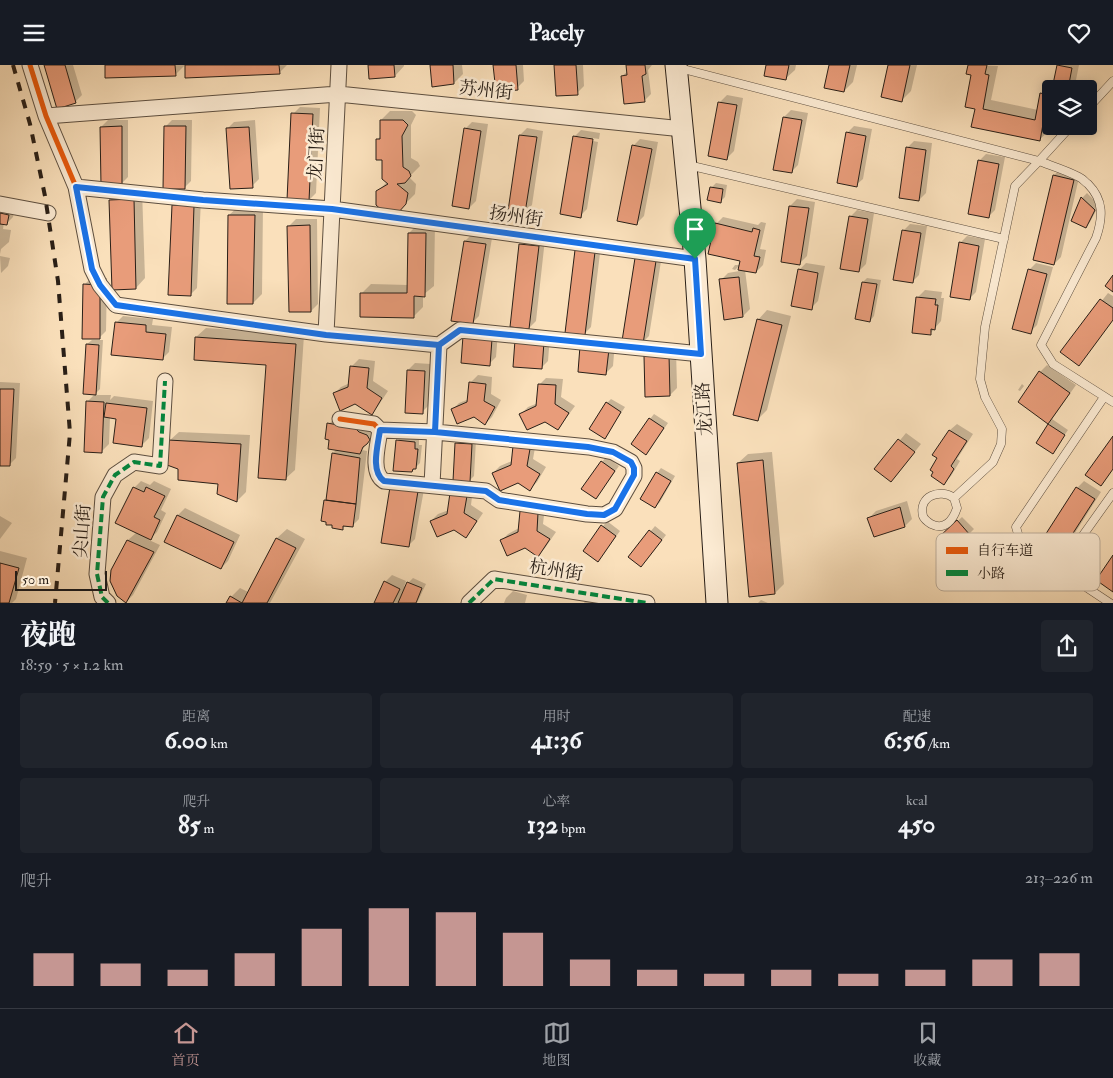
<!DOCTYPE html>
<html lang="zh">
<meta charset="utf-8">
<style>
body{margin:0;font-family:"IM FELL Double Pica","Noto Serif SC",serif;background:#20242c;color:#f1f3f6;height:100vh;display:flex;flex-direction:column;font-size:19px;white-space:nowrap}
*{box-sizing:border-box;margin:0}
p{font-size:16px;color:#9ea1a6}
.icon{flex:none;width:28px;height:28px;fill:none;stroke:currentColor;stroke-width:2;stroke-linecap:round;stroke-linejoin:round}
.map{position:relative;height:538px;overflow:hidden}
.drawer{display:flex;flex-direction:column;background:#171b24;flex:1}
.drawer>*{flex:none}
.controls{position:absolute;left:1042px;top:15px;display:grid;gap:10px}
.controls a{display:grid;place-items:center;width:55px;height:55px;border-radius:5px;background:#171b24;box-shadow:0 2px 12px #0003;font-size:25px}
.scale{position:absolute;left:15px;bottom:12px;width:92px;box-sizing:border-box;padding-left:5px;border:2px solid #291f17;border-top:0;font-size:14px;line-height:18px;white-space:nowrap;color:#291f17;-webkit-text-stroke:4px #fcebd3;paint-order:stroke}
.pin{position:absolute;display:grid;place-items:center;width:42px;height:42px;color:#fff;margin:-51px -21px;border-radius:50% 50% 50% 0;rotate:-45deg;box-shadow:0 0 5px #0007}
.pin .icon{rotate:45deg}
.round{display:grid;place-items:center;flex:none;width:52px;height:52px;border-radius:5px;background:#20242c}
.overview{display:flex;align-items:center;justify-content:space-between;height:85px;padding:0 20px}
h1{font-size:28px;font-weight:800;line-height:38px}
.stats{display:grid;grid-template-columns:repeat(3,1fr);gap:8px;height:85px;padding:5px 20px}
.stats div{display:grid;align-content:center;border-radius:5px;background:#20242c;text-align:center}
.stats b{font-size:25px;font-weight:800}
.stats small{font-size:14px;font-weight:400}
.stats p{font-size:14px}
.chart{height:140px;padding:10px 20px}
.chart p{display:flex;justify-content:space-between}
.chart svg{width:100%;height:90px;margin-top:5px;stroke:#c59692;stroke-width:6}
header{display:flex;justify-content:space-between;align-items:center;height:65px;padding:0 20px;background:#171b24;font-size:22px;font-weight:800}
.dock{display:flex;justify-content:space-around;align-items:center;height:70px;border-top:1px solid #363941;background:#171b24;font-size:14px;color:#9ea1a6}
.dock a{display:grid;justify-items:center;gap:2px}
.dock .active{color:#c59692}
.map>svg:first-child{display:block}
.shadow{fill:#0003}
.building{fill:#e89c7a;stroke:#291f17}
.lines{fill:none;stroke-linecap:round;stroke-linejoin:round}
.lane-casing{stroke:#5d4f40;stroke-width:9}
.street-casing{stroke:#5d4f40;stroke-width:17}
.secondary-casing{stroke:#291f17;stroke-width:23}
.lane{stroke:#fcebd3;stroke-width:8}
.street{stroke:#fcebd3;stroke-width:15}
.secondary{stroke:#fcebd3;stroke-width:21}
.rail{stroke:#291f17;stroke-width:4;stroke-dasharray:9 9;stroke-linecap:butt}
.quiet{stroke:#00873e;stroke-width:4;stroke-dasharray:8 4;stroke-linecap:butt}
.cycleway-casing{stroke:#fcebd3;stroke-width:8}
.cycleway{stroke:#e8590c;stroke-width:5}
.route-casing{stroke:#fff;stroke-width:10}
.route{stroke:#1a73e8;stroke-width:6}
.labels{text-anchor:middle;stroke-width:5;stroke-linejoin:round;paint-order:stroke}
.street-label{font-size:18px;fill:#291f17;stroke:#fcebd3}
.key{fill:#fcebd3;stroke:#bdae9b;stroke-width:1}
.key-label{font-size:14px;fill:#291f17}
</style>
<header><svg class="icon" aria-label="menu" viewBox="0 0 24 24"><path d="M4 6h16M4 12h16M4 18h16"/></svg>Pacely<svg class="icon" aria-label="heart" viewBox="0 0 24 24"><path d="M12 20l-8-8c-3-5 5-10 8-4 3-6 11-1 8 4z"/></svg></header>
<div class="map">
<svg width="1113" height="538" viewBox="0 0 1113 538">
<rect width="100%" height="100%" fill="#fae0bb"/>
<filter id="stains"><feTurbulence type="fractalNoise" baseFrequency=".004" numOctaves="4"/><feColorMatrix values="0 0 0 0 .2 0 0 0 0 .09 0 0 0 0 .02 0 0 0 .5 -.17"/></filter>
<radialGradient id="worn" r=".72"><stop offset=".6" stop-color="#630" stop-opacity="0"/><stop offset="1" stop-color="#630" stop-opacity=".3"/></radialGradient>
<!-- shadow -->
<path class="shadow" d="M46,0H73L82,30L75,37Z
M106,0H185L175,10Z
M186,0H287L279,8Z
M369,0H404V1L395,11Z
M431,0H462L463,9L454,18Z
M494,0H523L524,16L517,23Z
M555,0H583L584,21L577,28Z
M627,0H652L648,5L651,29L644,36L622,11L628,6Z
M768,0H796L795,5L785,14Z
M831,0H857L853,17L844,26Z
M889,0H917L911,26L902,35Z
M969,0L998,1L991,35L1038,45L1041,29L1051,19L1054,20L1058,0H1079L1075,20L1071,24H1051V59H1050L1049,66L1039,75L976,43L973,9Z
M727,30L743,33L734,86L727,93L720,37Z
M300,42L320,43L316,128L309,135L293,49Z
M791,45L808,48L798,100L791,107L784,52Z
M390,46H412L416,50L411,60V93L418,97L420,101L409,112L416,119L415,129L397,147L377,127L387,117L383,94L377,75L381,71V55Z
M108,55H128V112L121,119L101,62Z
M172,55H192L191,116L184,123L165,62Z
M255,55L259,114L252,121L227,64L234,57Z
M472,57L488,59L476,136L469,143L465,64Z
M854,61L872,64L863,114L856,120L847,68Z
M527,63L543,66L532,140L525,147L520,70Z
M581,65L600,68L599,74L578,71V73L598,77L587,144L580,151L574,72Z
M640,74L658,77L644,151L637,158L633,81Z
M914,76L932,78L926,128L919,135L907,83Z
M986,89L1005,92L995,145L988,152L979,96Z
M1061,104L1080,108L1061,192L1054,199V110Z
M716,118L727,120L725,132L721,136L711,123Z
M142,125L145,213L136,223L110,135L119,126Z
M1087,128L1099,140L1090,157L1086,162L1072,156L1082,133Z
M180,134H201L197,223L190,230L173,141Z
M797,134L815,137L807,191L800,198L790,141Z
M0,140L15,143L13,152L6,159L4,158L3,164L11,165L9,177L1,184L0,189Z
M239,141H263L262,229L253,238L229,150Z
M857,145L874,148L866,199L859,206L850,152Z
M723,152L758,160L761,157L766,158L760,184L766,185L763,200L756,207L741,195L716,159Z
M296,154H317L318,239L311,246L289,161Z
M418,159H435L434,221L423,230V242L413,252L361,229L371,219L408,220L409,168Z
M910,159L927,161L919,210L912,217L903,166Z
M472,169L492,173L479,251L472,258L465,176Z
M967,171L985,174L976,227L969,234L960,178Z
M527,172L545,174L536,256L529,263L520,179Z
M601,180L591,262L584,269L576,185Z
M643,187L662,190L649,271L642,278Z
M0,191L10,193L8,201L1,208Z
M806,198L825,201L818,236L811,243L799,205Z
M1036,198L1053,202L1037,260L1030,267L1029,205Z
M735,200H740L735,205L732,204Z
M745,205L750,244L743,251L721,215L728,208Z
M91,213H107L106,266L99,273L84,220Z
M867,213L881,215L874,251L870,256L863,217Z
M925,225L942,227L941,233H944L941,256L930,269L918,232Z
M1108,228L1113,231V255L1085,292L1062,286Z
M767,245L791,251L767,345L758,354V255Z
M123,251L153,254L152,260L172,262L169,287L162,294L116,258Z
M206,263L304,270L295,405L285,414L267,299L196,272Z
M498,267L496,292L489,299L465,272Z
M550,271L548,296L541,303L517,276Z
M92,275H103L100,324L94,330H111L110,335L114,331L153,336L149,373L142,380L117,353L110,352L109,379L102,386L87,337L95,329L87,279Z
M615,277L613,301L606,308L580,306Z
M676,284L677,323L670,330L645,292Z
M359,294L375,296L373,316L388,326L378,341L371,348L355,338L334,329L341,322L350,318L352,301Z
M415,298L431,299L429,340L422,347L408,305Z
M1047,300L1076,320L1052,354L1068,365L1053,387L1038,378L1050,359L1020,336L1040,307Z
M478,310L492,312L491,329L501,335L492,352L485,359L474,351L452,345L459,338L469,334L471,317Z
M546,313L563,314L561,332L575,341L558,364L545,355L521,349L528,342L538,338L539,320Z
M0,317L20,318L16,393L9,400L0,399Z
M1022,319L1024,321L1020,326L1018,325Z
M611,334L625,342L605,372L607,338Z
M654,349L668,358L650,384V354Z
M336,352L376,367L362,385L367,386L359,454L352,461L346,460L343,463L323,455L333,388L337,384L329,359Z
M957,359L973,369L957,394L960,396L951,411L944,418L939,393L950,365Z
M179,367L250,370L246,427L237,436L219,418L179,403L169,376Z
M906,368L921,379L897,409L876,404Z
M402,371L419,373V380H422L420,398L412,406L397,376Z
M461,374L476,375L474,411L470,415L456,379Z
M536,377L533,394L546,402L537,417L530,424L518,417L493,408L500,401L512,396L515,382Z
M772,387L784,519L775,528L738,398L748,389Z
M606,392L619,401L596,433L602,397Z
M661,403L675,411L660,437L655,442L657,408Z
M141,416L150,420L154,416L171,424L161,445L166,448L157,467L149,475L160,480L133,530L126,537L112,505L128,475L137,467L134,423Z
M1084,416L1101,427L1066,482L1059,489L1077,423Z
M425,419L415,474L408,481L391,422Z
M473,424L471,440L483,448L472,464L466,471L454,463L431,456L438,449L449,445Z
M907,436L912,454L905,461L869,453L876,446Z
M545,442L543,459L556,467L545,483L538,490L525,481L501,476L508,469L519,463Z
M185,443L240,470L228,496L221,503L165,477L178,450Z
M0,451L12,458L0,474Z
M962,452L974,464L964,474L967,477L954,489L940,473Z
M607,456L620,466L602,491L584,486Z
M655,461L666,470L646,496L630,492Z
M287,464L305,474L270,538H227L231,532L240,523L248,527L277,473Z
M0,486L27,493L16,534L12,538H0Z
M392,510L406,516L404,522L413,513L426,519L417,538H375L385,517Z
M513,526L527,530L525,538H504L506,533Z
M586,535L599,538H584Z
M761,535L768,538H758Z"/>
<!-- building -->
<path class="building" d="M44,0H65L76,38L57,44Z
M105,0H175L176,11L105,13Z
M185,0H279L280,9L185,13Z
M368,0H394L395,12L369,14Z
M430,0H453L454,19L432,22Z
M493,0H516L518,25L496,27Z
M554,0H576L578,30L556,31Z
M626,0H645L646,9L642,11L645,37L624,39L621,11L627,10Z
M766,0H789L786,15L764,11Z
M829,0H850L844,27L824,23Z
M888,0H910L902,37L881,32Z
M968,0H987L985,9L989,10L983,44L1035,55L1040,28L1050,30L1051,26V61L1043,59L1040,76L971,62L975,44L965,42L971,10L966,9Z
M1057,0L1072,3L1068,24H1052Z
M718,37L737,40L727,95L708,91Z
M291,48L313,49L309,136L287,135Z
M783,52L802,55L792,108L773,105Z
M380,55H403L408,60L402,71L403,102L409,106L411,111L405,118L397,119L408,128L406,139L397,149L385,148L376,140V126L388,119L382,114V95H376V74H380Z
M122,61V120H101L100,62Z
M164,61H186L185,124H163Z
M249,62L253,123L230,124L226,63Z
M464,63L481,66L469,144L452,141Z
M846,67L866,71L857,122L837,118Z
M519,70L537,72L525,148L508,146Z
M573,71L593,74L581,153L560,149Z
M632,80L652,84L637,160L617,156Z
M906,82L926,85L919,136L899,133Z
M978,95L999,99L989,153L968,149Z
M1053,110L1074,115L1054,200L1033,195Z
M710,122L723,124L721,138L707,135Z
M1081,132L1095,145L1086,163L1071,156Z
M134,134L136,224L112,225L109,135Z
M172,140L194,141L191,231L168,230Z
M789,141L809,143L800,200L781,197Z
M0,148L9,150L7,160L0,159Z
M228,150H255L253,239H227Z
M849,151L868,154L859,207L840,204Z
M715,158L752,167L753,163L760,165L754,191L760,192L756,208L738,205L740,196L708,189Z
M310,160L311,247H289L287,161Z
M902,165L921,168L913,218L893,215Z
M408,168H426L425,232L414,231V253L360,252V228H407Z
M464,176L486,179L473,259L451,256Z
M959,177L979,181L970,235L950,232Z
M519,179L539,181L529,264L510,262Z
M575,185L595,187L585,270L565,268Z
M635,193L656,196L643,279L622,276Z
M798,204L818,208L812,245L791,241Z
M1028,204L1047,209L1031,269L1012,264Z
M1113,210V227L1105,221Z
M739,212L743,252L724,255L719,214Z
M862,217L877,219L870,257L855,254Z
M83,219L100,220V274H82Z
M916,232L936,234L935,240H938L935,265L931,264V270L912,268Z
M1100,234L1113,243V255L1079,301L1060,287Z
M757,254L782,260L758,356L733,350Z
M115,257L146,260V267L166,269L163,295L111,290Z
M463,271L492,274L490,301L461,298Z
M195,272L296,279L286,415L258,413L266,300L194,295Z
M515,275L544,277L542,304L513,302Z
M86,279L99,280L96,330L83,329Z
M580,281L609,284L606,310L578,307Z
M669,290L670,331L645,332L644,291Z
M350,301L369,303L367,323L382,333L372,350L355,339L340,346L333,328L348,322Z
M407,305L425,306L423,349L405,348Z
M1039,306L1070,328L1048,359L1018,337Z
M469,317L486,319L484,336L495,342L485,360L474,352L457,359L451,344L467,337Z
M538,319L556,320L555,339L569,348L558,365L545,357L527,365L519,349L536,341Z
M0,324H14L10,401H0Z
M86,336L104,337L102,388L84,387Z
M606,337L621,347L605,374L589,364Z
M106,338L147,343L142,382L113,378L116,354L104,352Z
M649,353L664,363L646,390L631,379Z
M327,358L355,363L359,367L367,370L370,375L367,379L363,382L360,389L328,384L329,375L325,374Z
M1048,359L1065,370L1053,389L1036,378Z
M949,365L967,376L951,401L954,404L944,420L931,411L933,407L930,405L937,393L932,390Z
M1113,371V404L1101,421L1085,410Z
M898,374L915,387L891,417L874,404Z
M168,375L241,379L237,437L217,429L218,419L178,415V404L167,400Z
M396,375L415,377V384H418L416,404H413L412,407L393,406Z
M455,378L472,379L470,417L453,416Z
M513,381L530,384L527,401L540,409L530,426L518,418L500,426L492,408L511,400Z
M332,388L360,393L356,439L326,435Z
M763,395L775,529L749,532L737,398Z
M601,396L615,406L596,434L581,424Z
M656,407L671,416L655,443L640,434Z
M133,422L144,427L146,422L165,431L154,452L160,455L151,475L115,458Z
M390,422L418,426L409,482L381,478Z
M1076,422L1095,434L1059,490L1040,478Z
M450,428L467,431L464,448L477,456L466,473L454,465L437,472L430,456L447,449Z
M324,435L356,439L353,462L343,461V465L332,463V460H326V457L321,456Z
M900,442L905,462L874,472L867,453Z
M520,446L538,448L537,466L550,474L538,492L525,483L507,491L500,475L518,467Z
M177,450L234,477L221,504L164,477Z
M957,455L970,470L960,479L963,482L954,491L938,473Z
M601,460L616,471L598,497L583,486Z
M649,465L662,475L641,502L628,492Z
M276,473L296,483L267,538H226L230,531L242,538Z
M127,475L154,487L126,538L117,531L110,516L111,505Z
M1113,490V527L1096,515Z
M0,498L19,503L9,538H0Z
M384,516L400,524L393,538H374Z
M407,517L422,523L416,538H398Z"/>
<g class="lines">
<defs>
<path id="lane" d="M679,3L1039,96L1015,121L985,262L980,314L985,332L1002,364L1001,379L993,397L954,433C940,423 918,431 923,451C924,454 928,457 931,459C945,466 953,455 957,443L954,433
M1089,42L1113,16
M1071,61L1039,96C1052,101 1066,105 1079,112C1082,113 1085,117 1088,119C1104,135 1103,153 1096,173L1041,280L1053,299L1113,337
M688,100L1004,174
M1104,332L1016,462L1021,479L1110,538
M1059,504L1113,428"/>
<path id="street" d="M30,0L46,51L76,122L92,204L100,220L116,240L326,269L439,280L460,265L701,289
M46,51L338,29L683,64
M76,122L203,135L332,144L695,194
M0,139L48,148
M326,269L339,0
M340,354L374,359L380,365L435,367L589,382L613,387L631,397L634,403V411L615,444L604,450L587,449L499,435L486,426L384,416C370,407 378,380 380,365
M432,420L439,280
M108,538L102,532L97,509L103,432L115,410L134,397L160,401L165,316
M469,538L494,514L647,538"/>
<path id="secondary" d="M676,0L695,194L717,538"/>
</defs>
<!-- lane casing -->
<use href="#lane" class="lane-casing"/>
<!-- street casing -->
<use href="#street" class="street-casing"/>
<!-- secondary casing -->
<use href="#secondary" class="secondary-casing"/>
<!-- lane -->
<use href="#lane" class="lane"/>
<!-- street -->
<use href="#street" class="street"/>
<!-- secondary -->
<use href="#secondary" class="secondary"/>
<!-- rail -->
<path class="rail" d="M13,0L30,59L45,131L58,216L70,368L55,538"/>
<!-- quiet -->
<path class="quiet" d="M108,538L102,532L97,509L103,432L115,410L134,397L160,401L165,316
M469,538L494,514L647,538"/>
<defs>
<path id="cycleway" d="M30,0L46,51L76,122L92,204L100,220L116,240L326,269L439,280L460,265L701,289
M340,354L374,359L380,365L435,367L589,382L613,387L631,397L634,403V411L615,444L604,450L587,449L499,435L486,426L384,416C370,407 378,380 380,365"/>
</defs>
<!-- cycleway casing -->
<use href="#cycleway" class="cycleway-casing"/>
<!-- cycleway -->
<use href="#cycleway" class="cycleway"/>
</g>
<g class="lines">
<defs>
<path id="route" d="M695,194L332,144L203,135L76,122L92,204L100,220L116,240L326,270L439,280L435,367L380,365C378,380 370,406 384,416L486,426L499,435L587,449L604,450L615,444L634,410V403L631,397L613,387L588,382L435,367L439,280L460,265L701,289L695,194"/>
</defs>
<!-- route casing -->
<use href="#route" class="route-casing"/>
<!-- route -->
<use href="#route" class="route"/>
</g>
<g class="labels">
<!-- street labels -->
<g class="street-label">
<text transform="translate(486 25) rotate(6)" y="6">苏州街</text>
<text transform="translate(316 89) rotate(-87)" y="6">龙门街</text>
<text transform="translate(516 151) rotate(8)" y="6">扬州街</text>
<text transform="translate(704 344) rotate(-94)" y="6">龙江路</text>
<text transform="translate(82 466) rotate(-86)" y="6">尖山街</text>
<text transform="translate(556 505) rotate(9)" y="6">杭州街</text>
</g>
</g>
<!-- legend -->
<rect x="936" y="468" width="164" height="58" rx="8" class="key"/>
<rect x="946" y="482" width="22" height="7" fill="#e8590c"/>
<rect x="946" y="505" width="22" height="6" fill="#00873e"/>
<g class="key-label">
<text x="977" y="490">自行车道</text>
<text x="977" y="513">小路</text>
</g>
<rect width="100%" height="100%" filter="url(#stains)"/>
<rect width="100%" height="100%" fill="url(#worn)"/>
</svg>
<div class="controls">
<a><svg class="icon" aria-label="layers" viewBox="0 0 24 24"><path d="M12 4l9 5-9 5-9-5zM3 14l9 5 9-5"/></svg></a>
</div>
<div class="scale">50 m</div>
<div class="pin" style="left:695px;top:194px;background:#1e9e55"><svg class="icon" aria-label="arrive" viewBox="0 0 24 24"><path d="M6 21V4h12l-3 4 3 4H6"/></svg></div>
</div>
<section class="drawer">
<div class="overview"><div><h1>夜跑</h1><p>18:59 · 5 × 1.2 km</p></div><a class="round"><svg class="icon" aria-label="share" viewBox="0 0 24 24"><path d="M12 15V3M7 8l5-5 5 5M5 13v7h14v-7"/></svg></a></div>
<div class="stats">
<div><p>距离</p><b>6.00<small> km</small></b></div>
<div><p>用时</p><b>41:36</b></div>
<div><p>配速</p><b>6:56<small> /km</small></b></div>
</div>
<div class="stats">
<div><p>爬升</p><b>85<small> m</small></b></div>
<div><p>心率</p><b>132<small> bpm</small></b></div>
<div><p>kcal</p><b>450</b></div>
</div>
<div class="chart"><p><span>爬升</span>213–226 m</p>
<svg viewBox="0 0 160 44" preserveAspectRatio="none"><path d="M5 44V28M15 44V33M25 44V36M35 44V28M45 44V16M55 44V6M65 44V8M75 44V18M85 44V31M95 44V36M105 44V38M115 44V36M125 44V38M135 44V36M145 44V31M155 44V28"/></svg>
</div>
</section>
<nav class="dock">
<a class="active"><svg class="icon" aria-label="home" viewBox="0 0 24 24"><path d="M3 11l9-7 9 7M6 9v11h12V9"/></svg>首页</a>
<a><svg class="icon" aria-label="map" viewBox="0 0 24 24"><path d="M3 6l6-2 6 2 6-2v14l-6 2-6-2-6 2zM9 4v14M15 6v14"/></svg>地图</a>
<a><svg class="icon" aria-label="saved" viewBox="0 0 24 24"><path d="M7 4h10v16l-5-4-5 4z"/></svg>收藏</a>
</nav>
